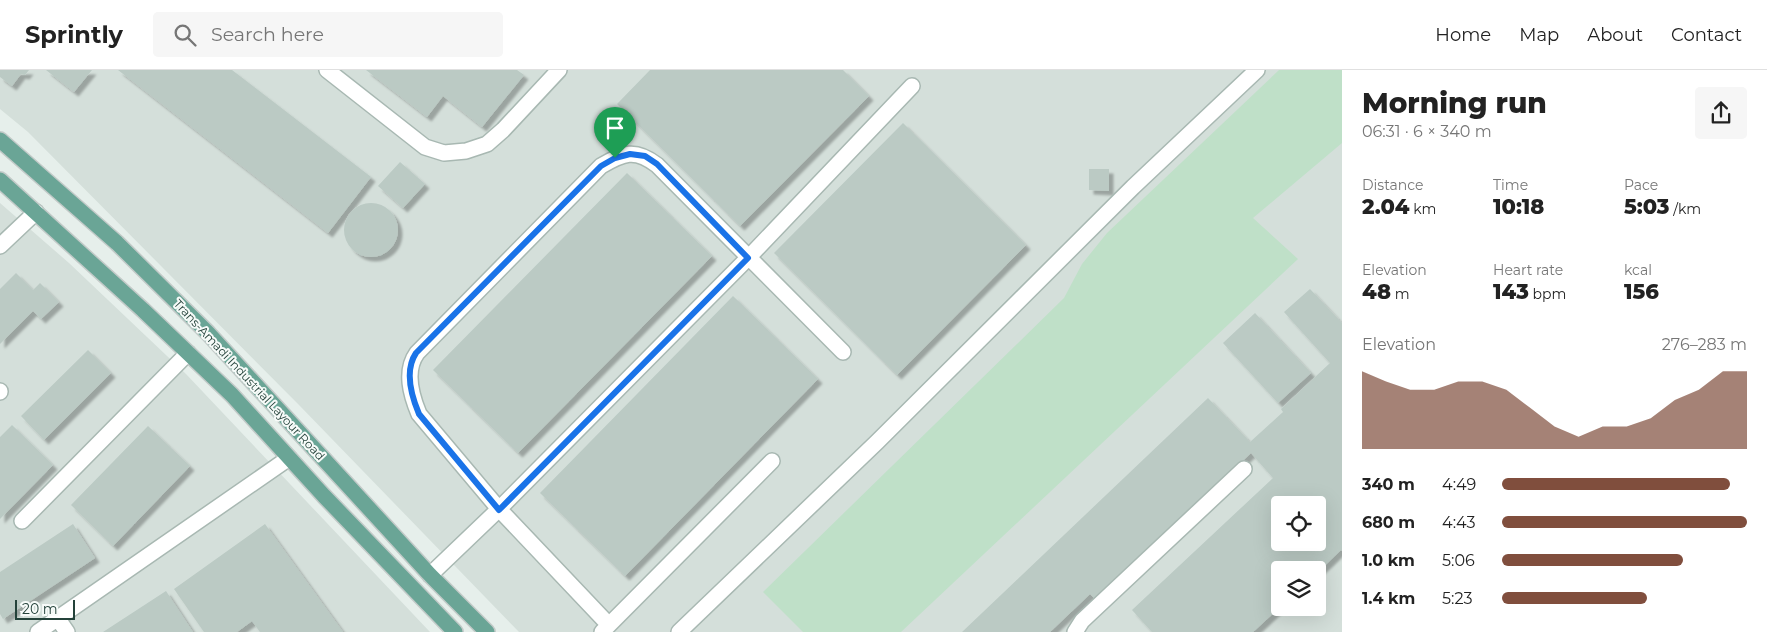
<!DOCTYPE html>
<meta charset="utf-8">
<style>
body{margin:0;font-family:Montserrat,sans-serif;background:#f6f6f6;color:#222;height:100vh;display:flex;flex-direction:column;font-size:19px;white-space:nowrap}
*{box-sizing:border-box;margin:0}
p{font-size:16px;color:#767676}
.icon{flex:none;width:28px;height:28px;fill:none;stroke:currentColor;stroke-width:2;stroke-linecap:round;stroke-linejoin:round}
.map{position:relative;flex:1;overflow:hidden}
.side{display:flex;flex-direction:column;background:#fff;width:425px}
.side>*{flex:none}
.fabs{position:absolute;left:1271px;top:426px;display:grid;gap:10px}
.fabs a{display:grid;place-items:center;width:55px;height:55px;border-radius:5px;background:#fff;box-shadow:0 5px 20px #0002;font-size:25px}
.scale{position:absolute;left:15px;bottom:12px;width:60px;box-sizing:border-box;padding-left:5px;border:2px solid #24423a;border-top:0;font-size:14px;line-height:18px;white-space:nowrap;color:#24423a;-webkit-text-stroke:4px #f7fbf9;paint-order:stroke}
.pin{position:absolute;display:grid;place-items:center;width:42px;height:42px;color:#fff;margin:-51px -21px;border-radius:50% 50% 50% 0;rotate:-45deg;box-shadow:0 0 5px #0007}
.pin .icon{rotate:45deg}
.round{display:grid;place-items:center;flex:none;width:52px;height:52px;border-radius:5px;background:#f6f6f6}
.summary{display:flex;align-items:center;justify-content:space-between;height:85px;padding:0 20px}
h1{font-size:28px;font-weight:800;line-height:38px}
.figures{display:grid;grid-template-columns:repeat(3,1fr);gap:8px;height:85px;padding:5px 20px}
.figures div{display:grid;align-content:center}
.figures b{font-size:21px;font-weight:800}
.figures small{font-size:14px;font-weight:400}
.figures p{font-size:14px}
.chart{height:140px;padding:10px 20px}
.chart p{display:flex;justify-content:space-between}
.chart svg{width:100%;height:90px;margin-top:5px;fill:#804e3d;opacity:.7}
ul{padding:0 20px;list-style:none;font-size:16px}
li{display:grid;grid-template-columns:80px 60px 1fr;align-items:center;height:38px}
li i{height:12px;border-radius:6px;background:#804e3d}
header{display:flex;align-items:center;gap:30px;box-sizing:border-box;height:70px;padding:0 25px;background:#fff;border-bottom:1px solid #e0e0e0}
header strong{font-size:24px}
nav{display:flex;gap:28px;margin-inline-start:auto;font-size:18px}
.search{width:350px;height:45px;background:#f6f6f6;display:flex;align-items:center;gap:12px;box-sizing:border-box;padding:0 18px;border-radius:5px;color:#767676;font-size:19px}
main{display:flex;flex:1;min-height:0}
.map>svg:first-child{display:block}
.built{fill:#d4dfda;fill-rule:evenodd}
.green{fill:#bfe0c8}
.building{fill:#bbcac4;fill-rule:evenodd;filter:url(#shadow)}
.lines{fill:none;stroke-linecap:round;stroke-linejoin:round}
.minor-casing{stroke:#a8b8b2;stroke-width:18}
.major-casing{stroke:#c2cac8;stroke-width:18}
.minor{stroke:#fff;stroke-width:15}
.major{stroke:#6aa596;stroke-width:15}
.route-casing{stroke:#fff;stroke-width:10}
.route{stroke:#1a73e8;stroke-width:6}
.labels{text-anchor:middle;stroke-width:4;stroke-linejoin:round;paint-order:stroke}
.street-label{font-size:12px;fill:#24423a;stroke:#f7fbf9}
</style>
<header>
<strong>Sprintly</strong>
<div class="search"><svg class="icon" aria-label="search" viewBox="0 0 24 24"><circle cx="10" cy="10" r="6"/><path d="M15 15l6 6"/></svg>Search here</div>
<nav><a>Home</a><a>Map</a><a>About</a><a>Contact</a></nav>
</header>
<main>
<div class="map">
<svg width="1342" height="562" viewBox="0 0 1342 562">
<defs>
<filter id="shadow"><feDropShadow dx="4.5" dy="4.5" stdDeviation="1" flood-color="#0004"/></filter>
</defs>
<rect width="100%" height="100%" fill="#e6efeb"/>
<!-- built -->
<path class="built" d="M0,0H1342V562H519L299,335L28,62L0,39ZM1280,435H1318V472H1280ZM1280,500H1318V538H1280Z
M0,133L69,193L186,304L430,562H0Z"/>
<!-- green -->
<path class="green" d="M1279,0H1342V73L1253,148L1298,189L901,562H803L763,522L1064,228L1082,194L1107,163Z"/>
<!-- building -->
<path class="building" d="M0,0H29L25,5L21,4L12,16L0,7Z
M46,0H92L74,22Z
M118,0H232L371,107L328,163Z
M366,0H517L524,5L482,57L443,26L427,47Z
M650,0H843L869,26L740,156L617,34Z
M903,53L1026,175L897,305L774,183Z
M400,92L425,114L403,138L378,116Z
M1089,99H1109V121L1089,120Z
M627,103L712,186L518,383L433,300Z
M344 160a27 27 0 1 1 54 0a27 27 0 1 1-54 0Z
M16,203L33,220L40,213L59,232L41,249L33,241L0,274V219Z
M1310,219L1342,253V481L1341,480L1318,502V500H1280V537L1253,562H1152L1132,540L1273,408L1251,383L1096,530L1090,524L1050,562H962L1208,328L1250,372L1283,342L1281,339L1330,293L1284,242ZM1280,435H1318V472H1280Z
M733,226L818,309L625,506L540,423Z
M1255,243L1311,303L1278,333L1223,273Z
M88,280L111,303L44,370L21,346Z
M12,355L53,395L0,449V367Z
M148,356L190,396L113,476L71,435Z
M73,454L95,488L3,549L0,544V502Z
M265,454L343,562H260L252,551L237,562H204L174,519Z
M166,521L193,562H103Z"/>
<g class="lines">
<defs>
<path id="minor" d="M327,0L425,77L444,83L466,81L487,74L503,60L559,0
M0,176L36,142
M0,321V322
M22,451L188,283
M430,505L499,439L748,188L912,16
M58,549L67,562
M609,555L499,439L419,344C411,325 404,301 417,283L601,96C623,83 635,78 657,95L843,282
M38,562L289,388
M602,562L772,391
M679,562L877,372L1133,117L1257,0
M1075,562L1082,551L1244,399"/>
<path id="major" d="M0,70L117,173L208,263L430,505L487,562
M0,110L143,240L232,325L324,426L455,562"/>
</defs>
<!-- minor casing -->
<use href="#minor" class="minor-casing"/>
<!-- major casing -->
<use href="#major" class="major-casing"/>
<!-- minor -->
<use href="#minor" class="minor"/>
<!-- major -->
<use href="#major" class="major"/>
</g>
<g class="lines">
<defs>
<path id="route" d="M630,84L645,86L657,94L748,188L499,440L419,344C411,325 404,301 416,283L601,96L615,88Z"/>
</defs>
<!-- route casing -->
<use href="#route" class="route-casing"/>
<!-- route -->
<use href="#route" class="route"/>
</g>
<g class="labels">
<!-- street labels -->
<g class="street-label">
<text transform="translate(249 310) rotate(47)" y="4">Trans-Amadi Industrial Layour Road</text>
</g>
</g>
</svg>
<div class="fabs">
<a><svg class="icon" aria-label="locate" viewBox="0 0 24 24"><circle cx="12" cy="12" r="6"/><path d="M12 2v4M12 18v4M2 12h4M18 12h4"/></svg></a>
<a><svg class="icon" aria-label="layers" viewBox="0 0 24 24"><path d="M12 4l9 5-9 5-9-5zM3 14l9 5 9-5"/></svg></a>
</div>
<div class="scale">20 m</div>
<div class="pin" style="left:615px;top:88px;background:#1e9e55"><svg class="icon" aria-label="arrive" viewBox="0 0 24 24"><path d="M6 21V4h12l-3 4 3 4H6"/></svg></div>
</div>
<section class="side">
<div class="summary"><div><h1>Morning run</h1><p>06:31 · 6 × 340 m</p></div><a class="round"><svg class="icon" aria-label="share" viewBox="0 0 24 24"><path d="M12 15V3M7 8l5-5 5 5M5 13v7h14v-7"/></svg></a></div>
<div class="figures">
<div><p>Distance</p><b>2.04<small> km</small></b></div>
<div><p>Time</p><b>10:18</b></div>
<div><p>Pace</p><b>5:03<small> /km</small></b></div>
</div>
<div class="figures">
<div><p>Elevation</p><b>48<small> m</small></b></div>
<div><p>Heart rate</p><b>143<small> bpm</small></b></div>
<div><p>kcal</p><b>156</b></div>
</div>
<div class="chart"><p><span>Elevation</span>276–283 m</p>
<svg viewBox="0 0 160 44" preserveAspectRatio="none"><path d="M0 44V6L10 11L20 15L30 15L40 11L50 11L60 15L70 24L80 33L90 38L100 33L110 33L120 29L130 20L140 15L150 6L160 6V44z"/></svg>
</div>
<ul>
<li><b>340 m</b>4:49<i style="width:93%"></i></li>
<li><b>680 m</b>4:43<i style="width:100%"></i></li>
<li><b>1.0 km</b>5:06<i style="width:74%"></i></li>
<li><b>1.4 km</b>5:23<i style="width:59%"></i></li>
</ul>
</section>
</main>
